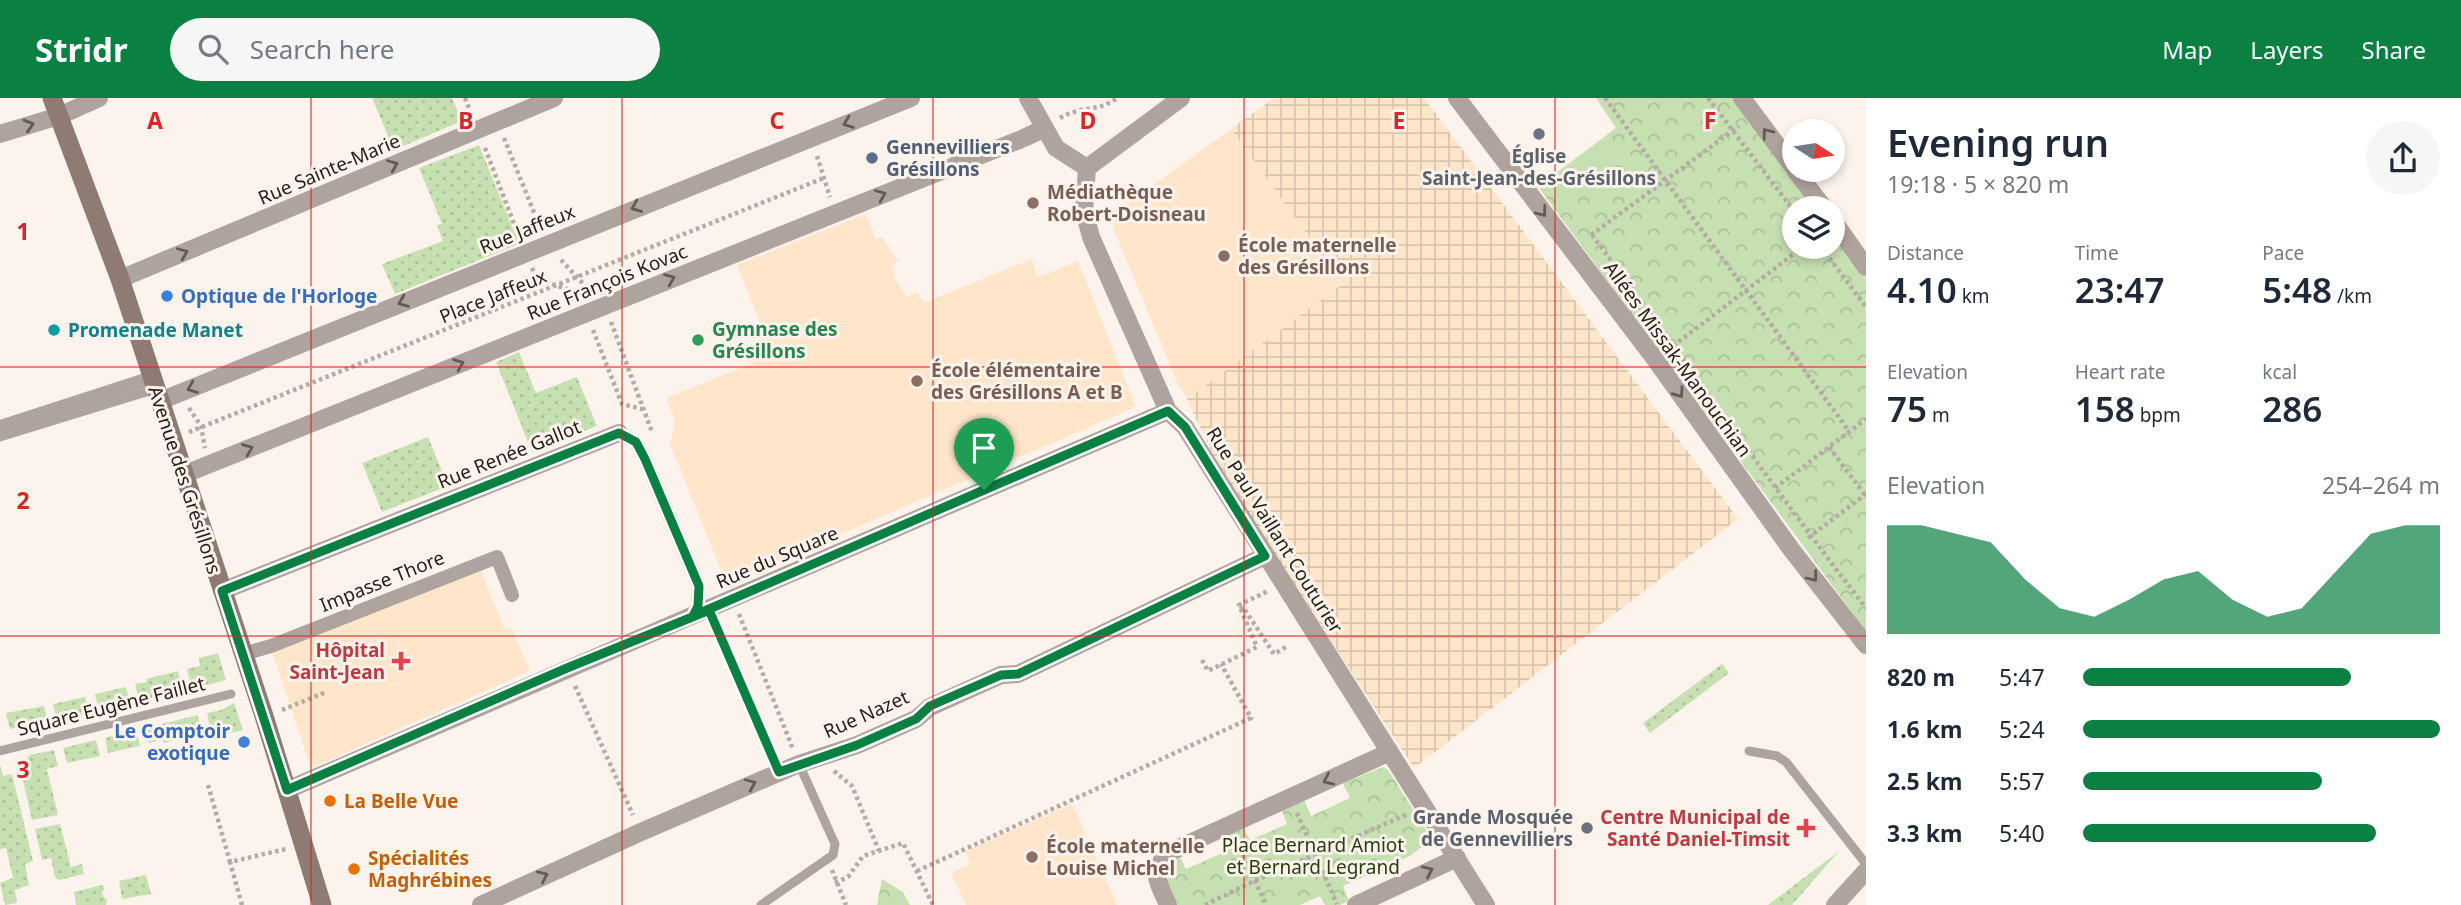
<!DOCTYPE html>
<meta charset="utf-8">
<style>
body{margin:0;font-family:"Noto Sans",sans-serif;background:#f6f6f7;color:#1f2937;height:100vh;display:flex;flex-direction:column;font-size:26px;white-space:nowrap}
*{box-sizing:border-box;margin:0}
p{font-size:23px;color:#747a83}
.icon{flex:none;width:38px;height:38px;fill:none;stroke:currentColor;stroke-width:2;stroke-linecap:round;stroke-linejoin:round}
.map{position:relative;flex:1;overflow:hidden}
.details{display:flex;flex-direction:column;background:#fff;width:595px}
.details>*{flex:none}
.needle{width:46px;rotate:102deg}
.tools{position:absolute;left:1782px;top:21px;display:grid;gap:14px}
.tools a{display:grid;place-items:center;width:63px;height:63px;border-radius:50%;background:#fff;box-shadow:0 4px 10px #0003;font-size:35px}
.pin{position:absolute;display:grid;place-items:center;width:60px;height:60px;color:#fff;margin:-72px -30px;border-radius:50% 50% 50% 0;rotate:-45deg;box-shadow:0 0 7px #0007}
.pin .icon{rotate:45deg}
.round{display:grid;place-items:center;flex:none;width:74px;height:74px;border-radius:37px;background:#f6f6f7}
.head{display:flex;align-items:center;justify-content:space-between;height:119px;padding:0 21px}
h1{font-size:38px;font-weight:600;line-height:52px}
.figures{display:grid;grid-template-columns:repeat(3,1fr);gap:10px;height:119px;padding:7px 21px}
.figures div{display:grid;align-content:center}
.figures b{font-size:35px;font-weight:600}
.figures small{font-size:19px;font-weight:400}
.figures p{font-size:19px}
.chart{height:196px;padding:14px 21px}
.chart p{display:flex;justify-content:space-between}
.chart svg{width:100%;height:126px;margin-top:7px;fill:#0b8043;opacity:.7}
ul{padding:0 21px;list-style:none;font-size:23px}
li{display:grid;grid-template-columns:112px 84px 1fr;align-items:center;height:52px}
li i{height:18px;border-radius:9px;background:#0b8043}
header{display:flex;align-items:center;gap:42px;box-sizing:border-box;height:98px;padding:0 35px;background:#0b8043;color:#fff}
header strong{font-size:33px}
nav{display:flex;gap:38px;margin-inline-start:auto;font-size:24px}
.search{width:490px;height:63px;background:#f6f6f7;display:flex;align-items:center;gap:18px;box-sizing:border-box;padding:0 24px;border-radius:38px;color:#747a83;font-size:26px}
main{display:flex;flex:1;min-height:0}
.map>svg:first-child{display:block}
.built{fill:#ffe6ca}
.industrial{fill:url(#industrial-grid)}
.grass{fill:url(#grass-dots)}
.park{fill:url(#park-crowns)}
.pitch{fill:#c7e0b2}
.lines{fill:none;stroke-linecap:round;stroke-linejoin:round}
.path{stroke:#b4aca4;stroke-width:4.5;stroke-dasharray:3.5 3.5;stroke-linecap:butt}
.service{stroke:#afa39e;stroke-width:9}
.pedestrian{stroke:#afa39e;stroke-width:14}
.minor{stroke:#afa39e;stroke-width:18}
.secondary{stroke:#8d7b74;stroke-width:19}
.oneway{stroke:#635a53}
.route-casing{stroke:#fff;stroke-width:14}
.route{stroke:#0b8043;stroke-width:9}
.grid{fill:none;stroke:#d62828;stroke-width:2;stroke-opacity:0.55}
.worship-dot{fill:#6b7280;stroke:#fcf4ec;stroke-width:2.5}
.service-dot{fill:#5c6f8a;stroke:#fcf4ec;stroke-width:2.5}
.education-dot{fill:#8d6e63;stroke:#fcf4ec;stroke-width:2.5}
.shop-dot{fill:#3f7fe0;stroke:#fcf4ec;stroke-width:2.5}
.culture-dot{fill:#0f9aa8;stroke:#fcf4ec;stroke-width:2.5}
.leisure-dot{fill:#2e9e5b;stroke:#fcf4ec;stroke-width:2.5}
.health-dot{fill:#e0444e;stroke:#fcf4ec;stroke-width:2.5}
.food-dot{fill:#e8710a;stroke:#fcf4ec;stroke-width:2.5}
.labels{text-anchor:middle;stroke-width:6;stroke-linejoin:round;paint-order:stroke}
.service-label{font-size:19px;font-weight:bold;fill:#4e5e75;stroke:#fcf4ec;text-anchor:start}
.worship-label{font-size:19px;font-weight:bold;fill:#5b616d;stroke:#fcf4ec}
.street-label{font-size:19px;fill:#251e16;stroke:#fcf4ec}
.education-label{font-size:19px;font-weight:bold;fill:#785e54;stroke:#fcf4ec;text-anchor:start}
.shop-label{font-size:19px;font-weight:bold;fill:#366cbe;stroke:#fcf4ec;text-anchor:start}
.leisure-label{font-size:19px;font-weight:bold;fill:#27864d;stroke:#fcf4ec;text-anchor:start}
.culture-label{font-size:19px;font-weight:bold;fill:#0d838f;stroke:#fcf4ec;text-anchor:start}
.health-label{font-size:19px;font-weight:bold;fill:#be3a42;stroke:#fcf4ec;text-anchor:end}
.food-label{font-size:19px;font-weight:bold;fill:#c56008;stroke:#fcf4ec;text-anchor:start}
.park-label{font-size:19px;fill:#283e0f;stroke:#fcf4ec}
.grid-label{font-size:23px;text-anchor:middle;font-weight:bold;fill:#d62828;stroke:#fcf4ec;stroke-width:6;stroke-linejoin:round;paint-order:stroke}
</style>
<header>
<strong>Stridr</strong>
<div class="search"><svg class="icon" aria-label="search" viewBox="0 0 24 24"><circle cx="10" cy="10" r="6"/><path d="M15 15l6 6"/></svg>Search here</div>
<nav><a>Map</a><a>Layers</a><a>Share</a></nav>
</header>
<main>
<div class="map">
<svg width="1866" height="807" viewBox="0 0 1866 807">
<defs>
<pattern id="industrial-grid" width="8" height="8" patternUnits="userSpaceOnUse" patternTransform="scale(1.75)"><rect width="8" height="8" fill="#ffe6ca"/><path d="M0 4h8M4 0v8" fill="none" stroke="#dac5ad"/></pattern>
<pattern id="grass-dots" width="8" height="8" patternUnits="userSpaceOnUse" patternTransform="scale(1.75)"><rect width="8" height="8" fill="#c7e0b2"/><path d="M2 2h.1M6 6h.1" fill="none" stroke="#abc098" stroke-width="1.8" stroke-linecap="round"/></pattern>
<pattern id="park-crowns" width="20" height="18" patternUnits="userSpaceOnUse" patternTransform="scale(1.75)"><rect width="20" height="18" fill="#c7e0b2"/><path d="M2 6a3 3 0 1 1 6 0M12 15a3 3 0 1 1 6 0" fill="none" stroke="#abc098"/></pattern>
</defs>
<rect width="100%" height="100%" fill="#fcf4ec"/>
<!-- built -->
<path class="built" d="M1231,31L1343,186L1187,301L1176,282L1113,130L1117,113Z
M865,116L876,141L882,139L898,163L891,168L896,176L893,178L907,199L916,194L924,205L1031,161L1038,179L1078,163L1136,309L737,481L720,470L670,346L675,324L666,300L773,257L737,167Z
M479,468L505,532L511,529L530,573L311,670L272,554Z
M1072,706L1117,807H966L951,775L970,766L966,753Z"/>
<!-- industrial -->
<path class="industrial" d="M1274,0H1424L1738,421L1414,670L1221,374L1187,301L1343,186L1231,31Z"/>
<!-- grass -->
<path class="grass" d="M372,0H452L462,23L394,52Z
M479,47L519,146L395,196L382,166L443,143L437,127L442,126L419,70Z
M519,254L536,295L577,279L597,328L532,354L496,264Z
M428,339L448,388L382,414L362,365Z
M218,555L226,582L192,591L187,571L200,568L199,560Z
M1722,566L1729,575L1650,635L1643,625Z
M178,573L183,593L139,603L135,586L147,584L146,581Z
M126,589L130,605L99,613L95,596Z
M85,599L89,615L57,623L53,606Z
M234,605L243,632L226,636L224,631L211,634L207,615L221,612Z
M44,608L48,625L21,632L19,629L10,631L6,615Z
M198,617L202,636L164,645L162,642L149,645L146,630Z
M136,632L140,648L108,655L105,640Z
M96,642L100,658L67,665L63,650Z
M54,652L58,668L47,671L58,717L32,722L21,674L30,672L27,661L29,657Z
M0,666L3,678L12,676L33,763L25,766L29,787L15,792L17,805L5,807L0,785L13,780L6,750L0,751Z
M60,726L71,769L82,766L84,776L59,782L55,779L51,760L42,762L35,731Z
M1839,753L1792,807H1768Z
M146,777L151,796L122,801L119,783Z
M102,787L105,791L102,794L104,800L107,801L106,807H76L74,794Z"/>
<!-- park -->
<path class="park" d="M1596,0H1735L1815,110H1794V149H1832V133L1866,179V533L1539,90L1544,84L1616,30Z
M1383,669L1388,672L1432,741L1410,758L1343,788L1349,803L1340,807H1325L1320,798L1300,807H1174L1162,781L1169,764L1179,757L1186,771L1227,753L1222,739L1243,729L1250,742L1287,726L1282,713L1304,702L1311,718L1350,700L1343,685Z
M882,781L903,794L910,807H877Z"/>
<!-- pitch -->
<path class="pitch" d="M1612,41L1622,54L1565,97L1556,83Z"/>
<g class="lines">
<!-- path -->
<path class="path" d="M465,0L471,15
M1605,0L1849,333
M1708,0L1794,113
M1060,20C1079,8 1099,14 1117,0
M504,40L541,132
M485,50L519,139
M817,58L830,99
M1591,137L1739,28
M1592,137C1684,260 1771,388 1866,510
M1821,149L1866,209
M561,162L591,194
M532,170L537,181L573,193L577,199
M611,224L652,334
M593,232L622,306L642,311
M1673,248L1803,149
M189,310L201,328L205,350
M189,334L824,80
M1829,349L1865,397
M1775,390L1866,321
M1808,440L1866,396
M1240,511L1243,509L1274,556L1286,549
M739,516L793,651
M715,527L772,657
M1202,562L1208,573L1257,549L1239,507L1268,493
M575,588L633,717
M282,612L326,594
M834,673L852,688L879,753
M208,687L230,764
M1297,715L1337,806
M1237,744L1266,807
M832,772L846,807
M917,773L1251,620L1221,566
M835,785L848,779L863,758L903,745L933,807
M242,807L230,764L286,751
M1205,807L1254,783L1408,716"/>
<!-- service -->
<path class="service" d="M0,339L156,291
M0,653L231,596
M1749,653L1777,658L1786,664L1866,766
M761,807L833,757L835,746L799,666"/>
<!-- pedestrian -->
<path class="pedestrian" d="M0,329L152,280
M619,335L636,344L645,361L699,488L698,508L693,518
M243,556L271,548L497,459L512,497"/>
<!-- minor -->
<path class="minor" d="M1028,0L1056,50L1087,70
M1457,0L1655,261L1791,451L1866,547
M1742,0L1794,70
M0,36L59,18L99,0
M1087,70L1084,113L1091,139L1168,313L1185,329L1486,807
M1087,70L1181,0
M1795,72L1824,110
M1832,121L1866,169
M120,181L554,0
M160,303L911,0
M185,376L1024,40L1045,30
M222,493L619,335
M287,692L1168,313
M481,807L641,734L799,666L857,647L916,621L930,609L1001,577L1018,576L1265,458
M1168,807C1158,783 1148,773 1170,754L1390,654
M1356,807L1457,760
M1835,807L1866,773"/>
<!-- secondary -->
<path class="secondary" d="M52,0L120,181L264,618L322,807"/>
</g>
<!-- one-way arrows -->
<defs><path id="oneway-chevron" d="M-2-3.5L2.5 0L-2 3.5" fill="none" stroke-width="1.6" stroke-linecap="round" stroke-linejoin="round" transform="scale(1.75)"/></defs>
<g class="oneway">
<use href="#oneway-chevron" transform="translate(848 25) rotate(159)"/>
<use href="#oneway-chevron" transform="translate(29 27) rotate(-17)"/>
<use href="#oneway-chevron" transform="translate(1767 35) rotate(-127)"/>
<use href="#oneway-chevron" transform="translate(393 67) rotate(-23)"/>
<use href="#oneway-chevron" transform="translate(881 97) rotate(-22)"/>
<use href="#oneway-chevron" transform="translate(636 109) rotate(158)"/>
<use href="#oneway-chevron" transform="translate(1542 114) rotate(53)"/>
<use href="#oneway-chevron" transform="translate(183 155) rotate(-23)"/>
<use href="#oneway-chevron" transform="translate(670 181) rotate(-22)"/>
<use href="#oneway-chevron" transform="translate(403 204) rotate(158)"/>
<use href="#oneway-chevron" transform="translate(459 266) rotate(-22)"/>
<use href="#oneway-chevron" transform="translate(192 290) rotate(158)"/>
<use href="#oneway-chevron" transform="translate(1679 295) rotate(55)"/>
<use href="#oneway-chevron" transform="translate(248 351) rotate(-22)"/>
<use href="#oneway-chevron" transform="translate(1813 479) rotate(52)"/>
<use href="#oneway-chevron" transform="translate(1328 682) rotate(155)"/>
<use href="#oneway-chevron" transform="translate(751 686) rotate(-23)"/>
<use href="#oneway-chevron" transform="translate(1428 773) rotate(-25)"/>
<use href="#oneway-chevron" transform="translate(543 778) rotate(-25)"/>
</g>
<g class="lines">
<defs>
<path id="route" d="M984,392L693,518L698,508L699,488L645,361L636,344L619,335L222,493L287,692L567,570L707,513L709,512L779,674L857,647L916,621L930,608L1001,577L1018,576L1265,458L1185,329L1168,313L984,392"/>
</defs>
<!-- route casing -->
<use href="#route" class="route-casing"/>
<!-- route -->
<use href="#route" class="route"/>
</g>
<!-- grid -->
<path class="grid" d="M311,0V807M622,0V807M933,0V807M1244,0V807M1555,0V807M0,269H1866M0,538H1866"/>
<!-- markers -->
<g class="worship-dot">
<circle cx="1539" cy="36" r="7"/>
<circle cx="1587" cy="730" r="7"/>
</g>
<circle class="service-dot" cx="872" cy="60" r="7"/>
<g class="education-dot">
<circle cx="1033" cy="105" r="7"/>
<circle cx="1224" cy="158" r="7"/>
<circle cx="917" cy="283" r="7"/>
<circle cx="1032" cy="759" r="7"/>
</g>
<g class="shop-dot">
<circle cx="167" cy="198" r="7"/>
<circle cx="244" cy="644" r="7"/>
</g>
<circle class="culture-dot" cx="54" cy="232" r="7"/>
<circle class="leisure-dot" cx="698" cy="242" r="7"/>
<g class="health-dot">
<path d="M397.5 552.5h7v7h7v7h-7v7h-7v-7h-7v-7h7z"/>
<path d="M1802.5 719.5h7v7h7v7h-7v7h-7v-7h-7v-7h7z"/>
</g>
<g class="food-dot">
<circle cx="330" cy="703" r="7"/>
<circle cx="354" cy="771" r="7"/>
</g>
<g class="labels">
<!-- service labels -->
<g class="service-label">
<text x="886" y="56">Gennevilliers<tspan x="886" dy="22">Grésillons</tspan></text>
</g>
<!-- worship labels -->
<g class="worship-label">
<text x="1539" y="65">Église<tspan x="1539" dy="22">Saint-Jean-des-Grésillons</tspan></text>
<text x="1573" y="726" text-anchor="end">Grande Mosquée<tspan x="1573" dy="22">de Gennevilliers</tspan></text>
</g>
<!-- street labels -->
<g class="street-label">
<text transform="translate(329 71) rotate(-23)" y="7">Rue Sainte-Marie</text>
<text transform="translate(527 131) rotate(-22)" y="7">Rue Jaffeux</text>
<text transform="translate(607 184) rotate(-22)" y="7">Rue François Kovac</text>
<text transform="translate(493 198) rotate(-22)" y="7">Place Jaffeux</text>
<text transform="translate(1678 261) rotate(54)" y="7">Allées Missak-Manouchian</text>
<text transform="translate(509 356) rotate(-22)" y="7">Rue Renée Gallot</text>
<text transform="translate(185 382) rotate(72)" y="7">Avenue des Grésillons</text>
<text transform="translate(1275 432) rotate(58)" y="7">Rue Paul Vaillant Couturier</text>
<text transform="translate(777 459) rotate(-23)" y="7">Rue du Square</text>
<text transform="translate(382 483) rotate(-22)" y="7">Impasse Thore</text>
<text transform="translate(111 608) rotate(-14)" y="7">Square Eugène Faillet</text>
<text transform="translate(866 616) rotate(-24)" y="7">Rue Nazet</text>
</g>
<!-- education labels -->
<g class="education-label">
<text x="1047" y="101">Médiathèque<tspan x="1047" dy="22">Robert-Doisneau</tspan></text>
<text x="1238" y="154">École maternelle<tspan x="1238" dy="22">des Grésillons</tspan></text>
<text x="931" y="279">École élémentaire<tspan x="931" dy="22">des Grésillons A et B</tspan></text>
<text x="1046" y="755">École maternelle<tspan x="1046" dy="22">Louise Michel</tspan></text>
</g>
<!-- shop labels -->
<g class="shop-label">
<text x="181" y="205">Optique de l'Horloge</text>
<text x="230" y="640" text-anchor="end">Le Comptoir<tspan x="230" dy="22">exotique</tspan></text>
</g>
<!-- leisure labels -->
<g class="leisure-label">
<text x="712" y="238">Gymnase des<tspan x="712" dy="22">Grésillons</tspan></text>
</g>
<!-- culture labels -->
<g class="culture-label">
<text x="68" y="239">Promenade Manet</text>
</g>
<!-- health labels -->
<g class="health-label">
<text x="385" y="559">Hôpital<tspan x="385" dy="22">Saint-Jean</tspan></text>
<text x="1790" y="726">Centre Municipal de<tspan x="1790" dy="22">Santé Daniel-Timsit</tspan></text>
</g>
<!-- food labels -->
<g class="food-label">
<text x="344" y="710">La Belle Vue</text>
<text x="368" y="767">Spécialités<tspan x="368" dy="22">Maghrébines</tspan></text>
</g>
<!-- park labels -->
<g class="park-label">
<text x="1313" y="754">Place Bernard Amiot<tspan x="1313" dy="22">et Bernard Legrand</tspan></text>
</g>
</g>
<g class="grid-label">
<text x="155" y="31">A</text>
<text x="466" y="31">B</text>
<text x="777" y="31">C</text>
<text x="1088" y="31">D</text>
<text x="1399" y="31">E</text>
<text x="1710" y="31">F</text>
<text x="23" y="142">1</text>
<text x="23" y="411">2</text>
<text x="23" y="680">3</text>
</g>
</svg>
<div class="tools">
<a><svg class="needle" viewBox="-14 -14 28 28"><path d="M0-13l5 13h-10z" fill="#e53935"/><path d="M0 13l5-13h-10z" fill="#747a83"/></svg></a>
<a><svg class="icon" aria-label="layers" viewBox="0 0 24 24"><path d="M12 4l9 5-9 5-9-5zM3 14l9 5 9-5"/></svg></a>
</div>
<div class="pin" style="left:984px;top:392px;background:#1e9e55"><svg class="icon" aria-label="arrive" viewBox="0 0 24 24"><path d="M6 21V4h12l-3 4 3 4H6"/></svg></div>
</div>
<section class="details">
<div class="head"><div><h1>Evening run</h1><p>19:18 · 5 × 820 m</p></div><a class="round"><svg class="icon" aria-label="share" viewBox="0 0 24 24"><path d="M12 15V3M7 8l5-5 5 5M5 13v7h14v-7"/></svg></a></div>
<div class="figures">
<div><p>Distance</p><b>4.10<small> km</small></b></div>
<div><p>Time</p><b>23:47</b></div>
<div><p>Pace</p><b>5:48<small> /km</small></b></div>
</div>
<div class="figures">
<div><p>Elevation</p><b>75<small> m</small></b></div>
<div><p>Heart rate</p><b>158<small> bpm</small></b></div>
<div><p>kcal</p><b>286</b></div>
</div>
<div class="chart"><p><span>Elevation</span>254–264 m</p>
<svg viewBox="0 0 160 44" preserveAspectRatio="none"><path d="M0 44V6L10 6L20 9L30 12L40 25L50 35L60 38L70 32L80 25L90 22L100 32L110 38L120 35L130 22L140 9L150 6L160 6V44z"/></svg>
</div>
<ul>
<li><b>820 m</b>5:47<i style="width:75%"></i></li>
<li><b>1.6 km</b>5:24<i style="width:100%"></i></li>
<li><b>2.5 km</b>5:57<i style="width:67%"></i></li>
<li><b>3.3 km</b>5:40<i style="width:82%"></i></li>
</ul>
</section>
</main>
